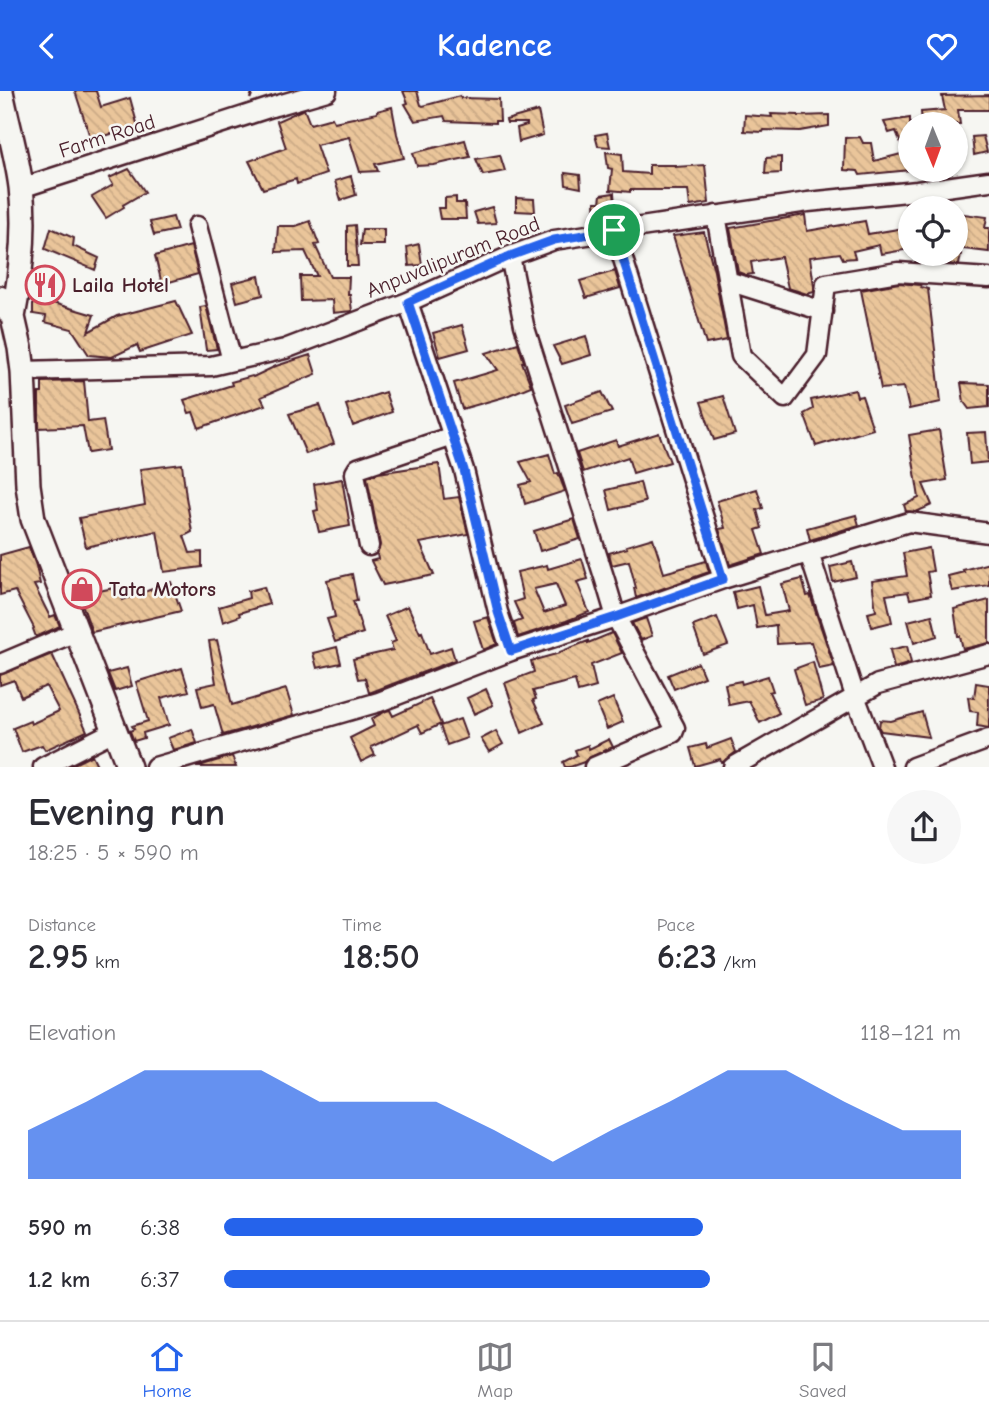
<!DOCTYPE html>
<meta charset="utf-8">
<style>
body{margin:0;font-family:"Comic Neue",sans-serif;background:#f7f7f7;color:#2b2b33;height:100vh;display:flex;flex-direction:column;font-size:26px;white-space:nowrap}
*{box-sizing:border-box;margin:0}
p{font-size:23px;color:#7c7c81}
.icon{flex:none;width:38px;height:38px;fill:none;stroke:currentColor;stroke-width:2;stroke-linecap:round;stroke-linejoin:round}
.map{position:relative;height:676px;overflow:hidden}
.side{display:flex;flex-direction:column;background:#fff;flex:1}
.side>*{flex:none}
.needle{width:46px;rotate:179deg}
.tools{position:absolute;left:898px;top:21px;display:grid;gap:14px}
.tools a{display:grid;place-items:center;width:70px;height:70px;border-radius:50%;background:#fff;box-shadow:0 2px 5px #0004;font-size:35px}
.pin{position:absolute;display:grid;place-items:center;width:60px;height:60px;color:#fff;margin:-30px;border:4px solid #fff;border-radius:50%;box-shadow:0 2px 7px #0007}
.round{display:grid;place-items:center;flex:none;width:74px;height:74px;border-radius:37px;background:#f7f7f7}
.summary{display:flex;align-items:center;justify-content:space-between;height:119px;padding:0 28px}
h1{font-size:38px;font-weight:800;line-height:52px}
.metrics{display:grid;grid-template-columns:repeat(3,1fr);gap:10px;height:119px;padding:7px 28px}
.metrics div{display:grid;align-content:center}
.metrics b{font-size:35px;font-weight:800}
.metrics small{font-size:19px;font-weight:400}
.metrics p{font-size:19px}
.chart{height:196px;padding:14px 28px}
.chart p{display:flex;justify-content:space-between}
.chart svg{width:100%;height:126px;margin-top:7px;fill:#2563eb;opacity:.7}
ul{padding:0 28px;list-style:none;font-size:23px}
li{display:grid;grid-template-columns:112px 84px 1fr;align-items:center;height:52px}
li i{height:18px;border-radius:9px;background:#2563eb}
header{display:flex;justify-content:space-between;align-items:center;height:91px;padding:0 28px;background:#2563eb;color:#fff;font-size:32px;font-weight:800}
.dock{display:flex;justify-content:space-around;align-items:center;height:98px;border-top:2px solid #e1e1e2;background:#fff;font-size:19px;color:#7c7c81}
.dock a{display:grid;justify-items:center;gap:4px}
.dock .on{color:#2563eb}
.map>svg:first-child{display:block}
.building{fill:url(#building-back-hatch);stroke:#4a1f2b;stroke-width:2;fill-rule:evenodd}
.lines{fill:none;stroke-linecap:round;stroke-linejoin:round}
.minor-casing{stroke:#4a1f2b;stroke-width:23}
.major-casing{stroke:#4a1f2b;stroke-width:28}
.path{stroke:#4a1f2b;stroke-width:2.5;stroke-dasharray:7 5;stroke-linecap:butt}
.minor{stroke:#f6f6f2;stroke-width:18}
.major{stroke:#f6f6f2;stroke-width:23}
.route-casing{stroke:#fff;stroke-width:14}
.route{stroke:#2563eb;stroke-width:9}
.labels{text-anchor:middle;stroke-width:5;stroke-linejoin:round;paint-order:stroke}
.street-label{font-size:21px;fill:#4a1f2b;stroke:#f6f6f2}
.poi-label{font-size:21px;font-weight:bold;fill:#4a1f2b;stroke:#f6f6f2;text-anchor:start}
</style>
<header><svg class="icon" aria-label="back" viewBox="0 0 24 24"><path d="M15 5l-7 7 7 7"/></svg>Kadence<svg class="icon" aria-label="heart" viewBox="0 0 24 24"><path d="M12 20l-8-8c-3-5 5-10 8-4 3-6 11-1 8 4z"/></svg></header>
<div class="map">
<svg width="989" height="676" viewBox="0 0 989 676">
<defs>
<pattern id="building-back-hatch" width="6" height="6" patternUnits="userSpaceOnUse" patternTransform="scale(1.75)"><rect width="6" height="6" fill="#eac59a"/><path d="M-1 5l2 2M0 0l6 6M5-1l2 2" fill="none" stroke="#caa985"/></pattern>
</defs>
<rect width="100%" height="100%" fill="#f6f6f2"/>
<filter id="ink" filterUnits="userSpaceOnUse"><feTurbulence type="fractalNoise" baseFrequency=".0143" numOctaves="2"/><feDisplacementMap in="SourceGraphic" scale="14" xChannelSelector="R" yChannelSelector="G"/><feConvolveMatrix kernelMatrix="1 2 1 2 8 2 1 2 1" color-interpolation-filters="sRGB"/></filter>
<g filter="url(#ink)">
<!-- building -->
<path class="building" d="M75,0H96L101,16L130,7L138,36L119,43L118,41L91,49Z
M403,0H417L421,14L423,15L460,5L461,7L499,8L500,30H495V32L446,30L444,25L415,30L405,13L408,12Z
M989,4V19H958L960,33H922L921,21L945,19L942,5Z
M392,16L397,43L404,67L375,73L378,80L360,81L349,46L316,54L326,83L297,93L296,88L263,98L249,70L286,57L277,30L304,18L310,33L332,27L334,31L377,22V20Z
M538,20L543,44L519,51L517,37L527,34V32H507L506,29Z
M771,23L798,24V25L829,24V35L800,40L764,39L763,41L744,40L745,24L772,26Z
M910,27V79L860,84L858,80L844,79L845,47L860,46L863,52H871L874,70L905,62L896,40L889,42L884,31Z
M607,42L610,56L598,55L595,44Z
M983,45L987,61L974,64L972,46Z
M465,49L470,66L434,74L417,75L413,62Z
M606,61L622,63L623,81L649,83V74H675V76L705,74L709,112L690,115L688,99H630V101L610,99L612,78L608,77Z
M500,64L505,80L483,84L476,68Z
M781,66V82L765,83L766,67Z
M129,78L145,101L123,114L124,116L106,127L92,106L113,94L109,87Z
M565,82L580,84L581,97L566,94Z
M351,85L356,104L341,109L335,90Z
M614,102L616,126L596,128L595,111H600L601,104Z
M456,106V112H465L466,128H440L438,117H445V107Z
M516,107L534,108L535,121L516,120Z
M492,116L496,132L478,133L474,121Z
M956,122L987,126L985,137H989V161L956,157Z
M805,124L807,140L865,130L868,143L910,136V158L881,163L879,154L853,160L855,167L843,168L840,162L810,166L814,195V201L807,203L788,197L781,166L751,171L753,183L746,184L738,181L730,137Z
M173,126L177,139L154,144L150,131Z
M310,130L319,153L315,154L330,186H349L348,204H350L352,220L333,222L332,209L301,210L300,185H317L305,160L276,161L278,135H296Z
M355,134L358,175H347V135Z
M51,137L74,147L73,155L99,167L95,179L45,158Z
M362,138H384V154H360Z
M704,141L714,180L727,249L706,253L673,145Z
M419,153L422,174L409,175L407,156Z
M191,155L198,183L162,193L155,165Z
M932,163H961L959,174L931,172Z
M615,180L620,197L586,207L580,190Z
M41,185L60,193L53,212L94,224L88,241L117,225L176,210L192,244L140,261L137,254L112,266L89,264L72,238L45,231L46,225L33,223V211H37Z
M259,185L263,204L237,211L232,192Z
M899,192L920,194L921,196L928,198L941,311L909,318L904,296L881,298L861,199Z
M206,215L217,258L206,259L200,216Z
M462,234L469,258L440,266L433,242Z
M586,245L591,264L562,273L553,255Z
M518,252L524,271H522L531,295L504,306L462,318L454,292L498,279L486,262Z
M310,264L316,283L261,306L265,314L199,337L193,321L189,322L184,309L232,294L231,291L252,285L253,286L276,275Z
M84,290L88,331L103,329L108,359L88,362L83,335L39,337V302H42V291Z
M961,292L989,293V316L969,318L964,311Z
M855,299L857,306L862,305L873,338L816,355L804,323L813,318L811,309Z
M385,301L392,321L353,335L346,314Z
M602,301L612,321L572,333L565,314Z
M723,305L735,343L714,349L701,311Z
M320,314L334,353L306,363L289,323Z
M939,339L947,389L923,393L932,414L916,421L906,420L904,414L919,407L909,344Z
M986,341L988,371L970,373L967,342Z
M659,342L670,371L633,382L628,366L583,381L577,362L616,349L618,355Z
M549,363L555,383L558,382L565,400L525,413L520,394L531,391L520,371Z
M182,373L186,406L192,441L184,445L190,462L202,461V476L164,481L157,440L86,456L79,427L145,414L140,378Z
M439,373L444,408L459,406L468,443L420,452L434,484L383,494L371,470L378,468L377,463L380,454L367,386L378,382Z
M342,388L350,435L319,441L314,420L318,419L314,393Z
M640,391L645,411L611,419L606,399Z
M757,398L763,417L757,419L762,437L756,439L764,463L730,474L719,438L725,437L717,410Z
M856,424L859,434L810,449L807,437Z
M574,428L580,448L540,460L534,440Z
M653,447L664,482L706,470L709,481L636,507L634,497H636L629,470L612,474L609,462L627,457L626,455Z
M29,456L36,475L40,493L34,494L50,526L55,524L60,535L36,546L33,538L34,537L15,500L0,504V464Z
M929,457L933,480L927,481L931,504L910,508L908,501L886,504L892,531L872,536L868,522L876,520L872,490L907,485L903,462Z
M582,468L588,488L577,491L589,521L566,530L518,546L514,532L522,529L514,511L523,508L517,481L547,474L548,478ZM556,493L565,515L544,522L534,498Z
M852,471L856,486L833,491L830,476Z
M989,472V494L952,500L948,485L964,481L963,479Z
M352,483L357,509L353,510L363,542L335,551L327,528L335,526L327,489Z
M802,488L807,505L810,504L834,575L819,578L811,551L777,553L776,534L757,537L753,514L737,518L733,501L758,495L765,524L789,520L782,493Z
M171,491L181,520L92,541L79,504L119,496L123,509Z
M264,496L269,513L239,522L240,525L223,531L219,516L249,507L248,500Z
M989,509V552L963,558L960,545H958L954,518Z
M408,515L420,542L422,541L430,563L451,556L455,569L369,602L365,587L358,588L353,568L393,559L391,552L396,550L385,525Z
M932,524L937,545L914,552L908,530Z
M488,526L497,553L483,559L474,530Z
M717,526L728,554L703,563L693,535Z
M646,527L652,545L641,549L632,532Z
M612,542L622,562L591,574L596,596L578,601L575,589L533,600L536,608L533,609L544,632L522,642L505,592L534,581L531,570L560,562V561L588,550V552Z
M217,549L232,614L286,598L294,624L223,644L214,613L202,616L197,596L216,592L209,550Z
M907,555L911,572L894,577L890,559Z
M337,556L341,572L317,577L313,562Z
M52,563L87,640L45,659L42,654L22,661L13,637L30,630L31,633L59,620L46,595L21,606L14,589L0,594V584Z
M813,571L823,609L805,614L794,578Z
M698,572L704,586L674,598L668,584Z
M127,577L132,595L115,600L108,582Z
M182,577L189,600L161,607L169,634L143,642L144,647L134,650L130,640L134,638L132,635L148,630L136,591Z
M768,585L773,600L769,601L779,622L760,632L749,610L729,614L725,593L741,590L742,593Z
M976,592L989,594V637L977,635L978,621L970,620L968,606L974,607Z
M486,598L493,614L474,623L467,607Z
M613,607L623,631L607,638L597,614Z
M430,608L441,633L422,642L418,634L371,656L375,664L361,671L350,647L374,635L371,628L386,620L390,619L393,625Z
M922,621L929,646L881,640L879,637L880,629L891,630Z
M460,628L467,647L447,654L440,635Z
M192,638L197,652L173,659L168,647Z
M496,640L503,653L489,661L481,648Z
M609,648L613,656L590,666L584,671L570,676H565L563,671L577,664L575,659L588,654L589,658Z
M731,648L736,661L723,671H721L720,668L695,675L690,657L706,653L707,657Z
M92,664L98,676H68Z
M232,665L236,676H196Z"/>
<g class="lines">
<defs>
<path id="minor" d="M21,97L275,15L327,0
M716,124L741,265L785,307L817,264L826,193L898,181L989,187
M197,135L232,270
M614,139L723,488
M510,165L524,234L605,489L616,526L675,637L673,642L594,676
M728,190L823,220
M408,211L464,379L498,521L511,560
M23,280L211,275L285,258L408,211L510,165L554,149L808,111L917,100L989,90
M369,455L356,388L355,382L358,377L453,345
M809,462L855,605L882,676
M0,573L78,540
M43,676L116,639
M155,676L379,611L511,560L616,526L723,488L909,431L989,442
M733,676L878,593L989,563
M913,676L989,648"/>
<path id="major" d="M1,0C7,32 17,64 21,96C26,139 21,184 13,226
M0,207L13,226L20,257L23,280L28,394L33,428L129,676"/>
</defs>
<!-- minor casing -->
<use href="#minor" class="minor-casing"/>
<!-- major casing -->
<use href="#major" class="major-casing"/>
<!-- path -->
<path class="path" d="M250,8L253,0"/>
<!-- minor -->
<use href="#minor" class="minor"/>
<!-- major -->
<use href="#major" class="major"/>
</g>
</g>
<g class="lines" filter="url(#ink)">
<defs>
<path id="route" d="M614,139L723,488L616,526L511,560L498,521L464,379L408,211L510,165L554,149Z"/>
</defs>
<!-- route casing -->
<use href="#route" class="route-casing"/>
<!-- route -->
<use href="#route" class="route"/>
</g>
<!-- icons -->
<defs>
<symbol id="restaurant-ring" viewBox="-11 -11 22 22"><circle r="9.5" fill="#f6f6f2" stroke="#d1495b" stroke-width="1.5"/><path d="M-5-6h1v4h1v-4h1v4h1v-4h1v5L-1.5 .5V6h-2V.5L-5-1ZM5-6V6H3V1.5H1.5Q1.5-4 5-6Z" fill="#d1495b"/></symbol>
<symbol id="shop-ring" viewBox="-11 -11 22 22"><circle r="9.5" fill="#f6f6f2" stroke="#d1495b" stroke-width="1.5"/><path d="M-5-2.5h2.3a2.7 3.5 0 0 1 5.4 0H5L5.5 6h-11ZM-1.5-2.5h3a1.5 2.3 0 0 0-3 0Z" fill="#d1495b"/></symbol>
</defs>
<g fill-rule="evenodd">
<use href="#restaurant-ring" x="23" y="172" width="44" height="44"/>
<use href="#shop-ring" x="60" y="476" width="44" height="44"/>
</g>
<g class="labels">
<!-- street labels -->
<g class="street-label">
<text transform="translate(107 45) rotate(-18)" y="7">Farm Road</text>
<text transform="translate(453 166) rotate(-22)" y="7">Anpuvalipuram Road</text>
</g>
<!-- poi labels -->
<g class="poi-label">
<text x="72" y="201">Laila Hotel</text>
<text x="109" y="505">Tata Motors</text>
</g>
</g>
</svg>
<div class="tools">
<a><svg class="needle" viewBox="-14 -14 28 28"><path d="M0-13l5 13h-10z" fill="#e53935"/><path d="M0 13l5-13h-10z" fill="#7c7c81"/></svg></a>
<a><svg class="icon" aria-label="locate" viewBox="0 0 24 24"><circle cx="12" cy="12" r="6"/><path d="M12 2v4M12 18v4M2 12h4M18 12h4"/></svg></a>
</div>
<div class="pin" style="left:614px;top:139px;background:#1e9e55"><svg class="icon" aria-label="arrive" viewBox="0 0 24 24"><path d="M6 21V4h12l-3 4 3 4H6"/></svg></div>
</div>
<section class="side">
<div class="summary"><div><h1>Evening run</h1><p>18:25 · 5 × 590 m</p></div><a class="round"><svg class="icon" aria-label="share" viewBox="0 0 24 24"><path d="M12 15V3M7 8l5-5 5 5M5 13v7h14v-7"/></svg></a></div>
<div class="metrics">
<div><p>Distance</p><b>2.95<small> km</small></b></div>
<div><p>Time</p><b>18:50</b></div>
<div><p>Pace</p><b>6:23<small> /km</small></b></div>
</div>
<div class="chart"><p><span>Elevation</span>118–121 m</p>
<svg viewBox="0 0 160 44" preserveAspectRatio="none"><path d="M0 44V27L10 17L20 6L30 6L40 6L50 17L60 17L70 17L80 27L90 38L100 27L110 17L120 6L130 6L140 17L150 27L160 27V44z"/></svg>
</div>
<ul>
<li><b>590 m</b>6:38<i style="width:65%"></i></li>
<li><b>1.2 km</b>6:37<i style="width:66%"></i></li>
</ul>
</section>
<nav class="dock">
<a class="on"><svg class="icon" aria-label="home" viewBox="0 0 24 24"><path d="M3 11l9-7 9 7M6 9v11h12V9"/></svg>Home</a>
<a><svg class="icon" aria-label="map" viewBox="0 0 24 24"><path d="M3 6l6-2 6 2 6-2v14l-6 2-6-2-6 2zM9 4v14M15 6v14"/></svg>Map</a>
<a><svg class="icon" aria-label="saved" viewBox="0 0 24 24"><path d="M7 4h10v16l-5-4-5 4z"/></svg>Saved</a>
</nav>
